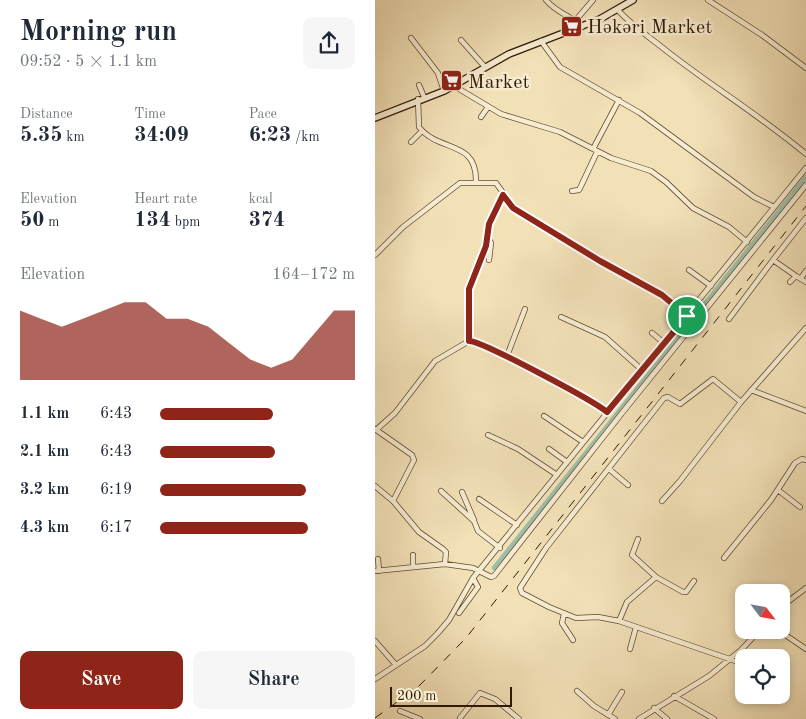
<!DOCTYPE html>
<meta charset="utf-8">
<style>
body{margin:0;font-family:"Old Standard TT",serif;background:#f6f6f7;color:#1f2937;height:100vh;display:flex;flex-direction:column;font-size:19px;white-space:nowrap}
*{box-sizing:border-box;margin:0}
p{font-size:16px;color:#747a83}
.icon{flex:none;width:28px;height:28px;fill:none;stroke:currentColor;stroke-width:2;stroke-linecap:round;stroke-linejoin:round}
.map{position:relative;flex:1;overflow:hidden}
.side{display:flex;flex-direction:column;background:#fff;width:375px}
.side>*{flex:none}
.needle{width:32px;rotate:121deg}
.controls{position:absolute;left:360px;top:584px;display:grid;gap:10px}
.controls a{display:grid;place-items:center;width:55px;height:55px;border-radius:10px;background:#fff;box-shadow:0 2px 8px #0003;font-size:25px}
.scale{position:absolute;left:15px;bottom:12px;width:122px;box-sizing:border-box;padding-left:5px;border:2px solid #311b06;border-top:0;font-size:14px;line-height:18px;white-space:nowrap;color:#311b06;-webkit-text-stroke:4px #f7ebd0;paint-order:stroke}
.pin{position:absolute;display:grid;place-items:center;width:42px;height:42px;color:#fff;margin:-21px;border:2px solid #fff;border-radius:50%;box-shadow:0 1px 5px #0007}
.round{display:grid;place-items:center;flex:none;width:52px;height:52px;border-radius:10px;background:#f6f6f7}
.overview{display:flex;align-items:center;justify-content:space-between;height:85px;padding:0 20px}
h1{font-size:28px;font-weight:800;line-height:38px}
.metrics{display:grid;grid-template-columns:repeat(3,1fr);gap:8px;height:85px;padding:5px 20px}
.metrics div{display:grid;align-content:center}
.metrics b{font-size:21px;font-weight:800}
.metrics small{font-size:14px;font-weight:400}
.metrics p{font-size:14px}
.chart{height:140px;padding:10px 20px}
.chart p{display:flex;justify-content:space-between}
.chart svg{width:100%;height:90px;margin-top:5px;fill:#8f2418;opacity:.7}
.cta{display:flex;gap:10px;margin-top:auto;padding:10px 20px}
.cta a{flex:1;height:58px;border-radius:10px;background:#8f2418;color:#fff;font-size:20px;font-weight:800;line-height:58px;text-align:center}
.cta a+a{background:#f6f6f7;color:#1f2937}
ul{padding:0 20px;list-style:none;font-size:16px}
li{display:grid;grid-template-columns:80px 60px 1fr;align-items:center;height:38px}
li i{height:12px;border-radius:6px;background:#8f2418}
main{display:flex;flex:1;min-height:0}
.map>svg:first-child{display:block}
.lines{fill:none;stroke-linecap:round;stroke-linejoin:round}
.canal{stroke:#9cbea8;stroke-width:4.5}
.street-casing{stroke:#614c32;stroke-width:6}
.secondary-casing{stroke:#311b06;stroke-width:8}
.street{stroke:#f7ebd0;stroke-width:4.5}
.secondary{stroke:#f7ebd0;stroke-width:5.5}
.rail{stroke:#311b06;stroke-width:1;stroke-dasharray:9 9;stroke-linecap:butt}
.route-casing{stroke:#fff;stroke-width:10}
.route{stroke:#8f2418;stroke-width:6}
.labels{text-anchor:middle;stroke-width:5;stroke-linejoin:round;paint-order:stroke}
.poi-label{font-size:20px;fill:#311b06;stroke:#f7ebd0;text-anchor:start}
</style>
<main>
<section class="side">
<div class="overview"><div><h1>Morning run</h1><p>09:52 · 5 × 1.1 km</p></div><a class="round"><svg class="icon" aria-label="share" viewBox="0 0 24 24"><path d="M12 15V3M7 8l5-5 5 5M5 13v7h14v-7"/></svg></a></div>
<div class="metrics">
<div><p>Distance</p><b>5.35<small> km</small></b></div>
<div><p>Time</p><b>34:09</b></div>
<div><p>Pace</p><b>6:23<small> /km</small></b></div>
</div>
<div class="metrics">
<div><p>Elevation</p><b>50<small> m</small></b></div>
<div><p>Heart rate</p><b>134<small> bpm</small></b></div>
<div><p>kcal</p><b>374</b></div>
</div>
<div class="chart"><p><span>Elevation</span>164–172 m</p>
<svg viewBox="0 0 160 44" preserveAspectRatio="none"><path d="M0 44V10L10 14L20 18L30 14L40 10L50 6L60 6L70 14L80 14L90 18L100 26L110 34L120 38L130 34L140 22L150 10L160 10V44z"/></svg>
</div>
<ul>
<li><b>1.1 km</b>6:43<i style="width:58%"></i></li>
<li><b>2.1 km</b>6:43<i style="width:59%"></i></li>
<li><b>3.2 km</b>6:19<i style="width:75%"></i></li>
<li><b>4.3 km</b>6:17<i style="width:76%"></i></li>
</ul>
<div class="cta"><a>Save</a><a>Share</a></div>
</section>
<div class="map">
<svg width="431" height="719" viewBox="0 0 431 719">
<rect width="100%" height="100%" fill="#f2e0b7"/>
<filter id="stains"><feTurbulence type="fractalNoise" baseFrequency=".004" numOctaves="4"/><feColorMatrix values="0 0 0 0 .2 0 0 0 0 .09 0 0 0 0 .02 0 0 0 .5 -.17"/></filter>
<radialGradient id="worn" r=".72"><stop offset=".6" stop-color="#630" stop-opacity="0"/><stop offset="1" stop-color="#630" stop-opacity=".3"/></radialGradient>
<g class="lines">
<!-- canal -->
<path class="canal" d="M119,568L431,177"/>
<defs>
<path id="street" d="M171,0C181,13 199,17 207,27
M333,0L387,35L431,68
M243,10C257,26 276,38 293,52C338,87 387,117 431,154
M200,21L218,0
M36,38L63,73L69,91
M86,40L110,67
M166,41L185,67L265,113L379,197L399,207
M44,85L49,97
M79,86L126,114L185,132L236,158L276,171L291,182L318,208L354,227L372,242
M43,99L44,127C64,153 102,139 101,182
M106,117L113,107
M36,142L47,131
M218,149L244,100
M197,191L204,190L206,186L222,152
M112,237L116,243L114,260
M0,255L28,227L85,183H121L139,208L225,261L287,295L312,316
M314,270L336,286
M421,276L398,260L431,218
M426,278L431,271
M415,282L421,276L431,282
M186,317L230,337L266,369
M354,319L398,260
M277,333L289,343
M94,341L93,289L111,246L114,224L128,195
M132,356L150,309
M376,390L431,411
M366,402L338,379L305,404L293,397L289,398L171,548L145,588L147,593L174,607L201,618L223,617L244,621L369,664
M169,416L208,442
M0,429L37,455L39,460L18,501
M1,430L20,413L60,361L94,341L105,343L132,356L232,412
M113,435L143,449L182,475
M174,449L192,462
M234,469L253,485
M0,486L18,501L44,532L68,549L71,552L70,564
M403,490L425,507
M66,491L99,521L103,531L125,548
M87,492L99,520
M104,499L142,525
M287,501L305,481L366,402L431,328
M349,558L396,500L420,463L427,459L431,460
M3,559L4,571
M38,567V555
M0,571L70,564L98,568L116,577L119,576L247,413L431,185
M281,577L308,592H311L319,581
M406,607L431,588
M84,613L103,587L98,578
M189,614L187,623L198,640
M244,621L252,602L281,577L257,555L263,539
M403,630L431,649
M0,641L21,665
M255,649L261,627
M0,679L50,646L62,634L74,620L98,578L431,168
M202,691L219,706L240,719
M299,696L339,719
M279,708L292,719
M25,711L45,719
M233,715L247,692
M85,718L105,693L120,699L144,719
M264,719L334,676L366,650L385,630"/>
<path id="secondary" d="M0,118L69,91L134,54L225,19L258,0"/>
</defs>
<!-- street casing -->
<use href="#street" class="street-casing"/>
<!-- secondary casing -->
<use href="#secondary" class="secondary-casing"/>
<!-- street -->
<use href="#street" class="street"/>
<!-- secondary -->
<use href="#secondary" class="secondary"/>
<!-- rail -->
<path class="rail" d="M0,718L44,686L91,638L431,206"/>
</g>
<g class="lines">
<defs>
<path id="route" d="M128,195L138,208L225,261L287,295L312,316L232,412C219,401 107,341 94,341V289L111,246L114,224Z"/>
</defs>
<!-- route casing -->
<use href="#route" class="route-casing"/>
<!-- route -->
<use href="#route" class="route"/>
</g>
<!-- icons -->
<defs>
<symbol id="supermarket-square" viewBox="-11 -11 22 22"><rect x="-9" y="-9" width="18" height="18" rx="4" fill="#8f2418" stroke="#f7ebd0"/><path d="M-6-5.5h2.5l.6 2H6L4.5 2H-2.5L-4.4-4H-6ZM-1.5 3.2a1.3 1.3 0 1 0 .1 0ZM3 3.2a1.3 1.3 0 1 0 .1 0Z" fill="#fff"/></symbol>
</defs>
<g fill-rule="evenodd">
<use href="#supermarket-square" x="184" y="14" width="25" height="25"/>
<use href="#supermarket-square" x="64" y="68" width="25" height="25"/>
</g>
<g class="labels">
<!-- poi labels -->
<g class="poi-label">
<text x="212" y="33">Həkəri Market</text>
<text x="93" y="88">Market</text>
</g>
</g>
<rect width="100%" height="100%" filter="url(#stains)"/>
<rect width="100%" height="100%" fill="url(#worn)"/>
</svg>
<div class="controls">
<a><svg class="needle" viewBox="-14 -14 28 28"><path d="M0-13l5 13h-10z" fill="#e53935"/><path d="M0 13l5-13h-10z" fill="#747a83"/></svg></a>
<a><svg class="icon" aria-label="locate" viewBox="0 0 24 24"><circle cx="12" cy="12" r="6"/><path d="M12 2v4M12 18v4M2 12h4M18 12h4"/></svg></a>
</div>
<div class="scale">200 m</div>
<div class="pin" style="left:312px;top:316px;background:#1e9e55"><svg class="icon" aria-label="arrive" viewBox="0 0 24 24"><path d="M6 21V4h12l-3 4 3 4H6"/></svg></div>
</div>
</main>
